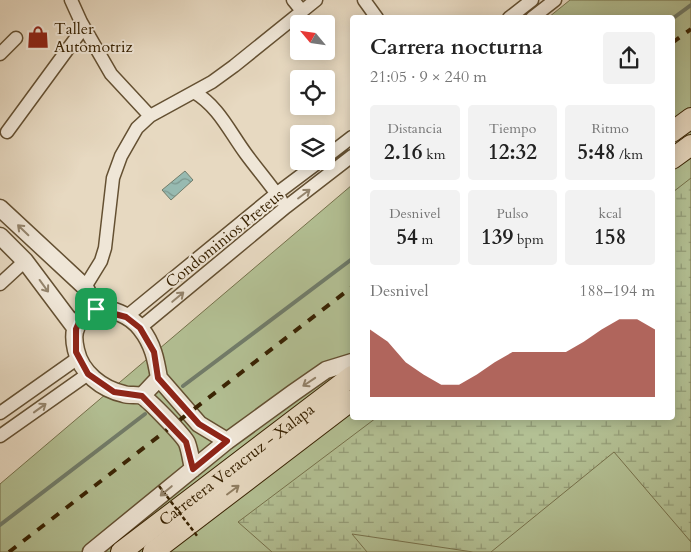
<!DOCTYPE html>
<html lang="es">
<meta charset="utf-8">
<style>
body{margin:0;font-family:Cardo,serif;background:#f2f2f2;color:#222;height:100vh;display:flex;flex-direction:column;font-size:19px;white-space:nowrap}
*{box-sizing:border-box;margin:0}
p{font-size:16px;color:#767676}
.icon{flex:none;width:28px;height:28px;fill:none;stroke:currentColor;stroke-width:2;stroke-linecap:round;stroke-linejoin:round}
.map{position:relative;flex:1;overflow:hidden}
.side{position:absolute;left:350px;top:15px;width:325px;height:405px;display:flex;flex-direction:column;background:#fff;border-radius:5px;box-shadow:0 2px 12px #0003}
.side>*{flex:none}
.needle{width:32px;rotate:299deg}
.fabs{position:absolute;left:290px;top:15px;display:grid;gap:10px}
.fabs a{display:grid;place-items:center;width:45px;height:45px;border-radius:5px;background:#fff;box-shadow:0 2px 12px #0003;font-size:25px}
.pin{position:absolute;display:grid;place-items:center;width:42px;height:42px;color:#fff;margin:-21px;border-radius:10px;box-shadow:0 2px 8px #0006}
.round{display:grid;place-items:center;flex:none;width:52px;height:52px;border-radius:5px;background:#f2f2f2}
.overview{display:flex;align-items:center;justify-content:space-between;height:85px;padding:0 20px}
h1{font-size:22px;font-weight:700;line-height:38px}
.figures{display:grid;grid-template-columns:repeat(3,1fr);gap:8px;height:85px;padding:5px 20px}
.figures div{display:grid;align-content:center;border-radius:5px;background:#f2f2f2;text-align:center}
.figures b{font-size:21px;font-weight:700}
.figures small{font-size:14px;font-weight:400}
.figures p{font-size:14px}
.chart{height:140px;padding:10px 20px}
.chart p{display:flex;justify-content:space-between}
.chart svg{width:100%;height:90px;margin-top:5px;fill:#8f2418;opacity:.7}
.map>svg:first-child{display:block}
.green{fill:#b3c094;stroke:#76714b}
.wetland{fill:url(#wetland-marsh);stroke:#76714b}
.water{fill:url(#water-waves);stroke:#717d6b}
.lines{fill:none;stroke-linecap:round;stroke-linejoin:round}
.stream{stroke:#717d6b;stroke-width:4}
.minor-casing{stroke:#645032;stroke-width:15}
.tertiary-casing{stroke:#645032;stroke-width:19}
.primary-casing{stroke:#382202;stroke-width:22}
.minor{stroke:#efe6d7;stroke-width:12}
.tertiary{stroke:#efe6d7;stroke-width:16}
.primary{stroke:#e7d9c1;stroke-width:20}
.rail{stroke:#382202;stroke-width:4;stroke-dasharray:9 9;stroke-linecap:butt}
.path-bridge{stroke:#382202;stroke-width:2.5;stroke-dasharray:4 2.5;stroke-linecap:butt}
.oneway{stroke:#94846c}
.oneway2{stroke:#907e62}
.route-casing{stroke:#fff;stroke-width:10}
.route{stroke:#8f2418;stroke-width:6}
.labels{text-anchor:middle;stroke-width:4;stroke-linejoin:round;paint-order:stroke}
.poi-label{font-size:16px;fill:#382202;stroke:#efe6d7;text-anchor:start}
.street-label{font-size:16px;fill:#382202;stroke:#efe6d7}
</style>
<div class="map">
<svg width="691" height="552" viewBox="0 0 691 552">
<defs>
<pattern id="wetland-marsh" width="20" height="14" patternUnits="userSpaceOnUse" patternTransform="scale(1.25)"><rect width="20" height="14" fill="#b3c094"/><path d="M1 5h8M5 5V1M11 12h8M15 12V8" fill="none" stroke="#939c77"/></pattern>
<pattern id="water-waves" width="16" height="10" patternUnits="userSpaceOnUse" patternTransform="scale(1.25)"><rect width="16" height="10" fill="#97bab1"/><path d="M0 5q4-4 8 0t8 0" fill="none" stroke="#7c978e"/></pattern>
</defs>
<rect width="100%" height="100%" fill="#e7d9c1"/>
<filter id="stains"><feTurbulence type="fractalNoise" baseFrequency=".004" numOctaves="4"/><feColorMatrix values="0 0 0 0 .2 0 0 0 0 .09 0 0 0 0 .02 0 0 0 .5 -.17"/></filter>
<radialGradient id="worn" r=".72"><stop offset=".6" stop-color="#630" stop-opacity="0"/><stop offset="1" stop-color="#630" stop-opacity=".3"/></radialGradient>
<!-- green -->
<path class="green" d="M570,0H691V552H0V484L352,185V418H672V18L549,17Z"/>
<!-- wetland -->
<path class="wetland" d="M691,178V542L614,452L491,552H473L352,534L367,552H272L238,522L376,418H672L673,192Z"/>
<!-- water -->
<path class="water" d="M185,171L193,180L171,200L162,190Z"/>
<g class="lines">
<!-- stream -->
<path class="stream" d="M672,19L691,5
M183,386L352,259
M0,525L145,414"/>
<defs>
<path id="minor" d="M71,0L81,22L111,74L150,116
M293,0L302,11
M364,0L377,18
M509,18L532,0
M532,18L555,0
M0,54L16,38
M194,92C219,107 229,131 246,154C257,169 270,184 281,200
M7,132L84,27
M326,157L352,137
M0,284L25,261
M85,287L101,261L105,248L113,178L121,156L137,128L150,116L212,82L234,66L316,0
M126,317L276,194L320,161
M140,328L286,207L352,156
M0,413L78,358
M0,436L88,374"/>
<path id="tertiary" d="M0,208L85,287L96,309
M0,236L25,261L76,329
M159,378L199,424L227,441
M142,396L159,378C156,360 153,344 141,329C119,300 64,301 76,350C81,373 102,389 124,394C129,396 138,394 142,396C149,400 184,436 187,443C190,451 191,460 193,469
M91,552L227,441L293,393L326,370L352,362"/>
<g id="primary">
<path d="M672,132L691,118"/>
<path d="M672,159L691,145"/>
<path id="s1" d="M121,552L352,376"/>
<path d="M153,552L352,400"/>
</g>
</defs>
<!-- minor casing -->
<use href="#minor" class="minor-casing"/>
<!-- tertiary casing -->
<use href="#tertiary" class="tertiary-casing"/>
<!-- primary casing -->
<use href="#primary" class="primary-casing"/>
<!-- minor -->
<use href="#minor" class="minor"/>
<!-- tertiary -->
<use href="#tertiary" class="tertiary"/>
<!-- primary -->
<use href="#primary" class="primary"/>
<!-- rail -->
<path class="rail" d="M672,43L691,29
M9,552L352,287"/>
<!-- path-bridge -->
<path class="path-bridge" d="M159,486L198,537"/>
</g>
<!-- one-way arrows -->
<defs><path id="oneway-shaft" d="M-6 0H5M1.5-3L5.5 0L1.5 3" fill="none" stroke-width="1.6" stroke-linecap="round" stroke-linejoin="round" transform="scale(1.25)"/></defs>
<g class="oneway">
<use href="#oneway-shaft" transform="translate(304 194) rotate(-37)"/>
<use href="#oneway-shaft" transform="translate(23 230) rotate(-136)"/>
<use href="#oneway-shaft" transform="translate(44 286) rotate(54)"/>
<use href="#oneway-shaft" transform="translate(178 297) rotate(-40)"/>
<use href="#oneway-shaft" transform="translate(309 382) rotate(146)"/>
<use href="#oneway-shaft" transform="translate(40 408) rotate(-36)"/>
<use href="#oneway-shaft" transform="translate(166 491) rotate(140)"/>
</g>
<use class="oneway2" href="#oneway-shaft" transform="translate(233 490) rotate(-37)"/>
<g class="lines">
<defs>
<path id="route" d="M96,309L126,317L140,328L154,352L158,378L199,424L227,441L193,469L186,442L142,396L114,392L88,374L76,352V329L81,318Z"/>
</defs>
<!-- route casing -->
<use href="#route" class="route-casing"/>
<!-- route -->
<use href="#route" class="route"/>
</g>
<!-- icons -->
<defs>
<symbol id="shop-bare" viewBox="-9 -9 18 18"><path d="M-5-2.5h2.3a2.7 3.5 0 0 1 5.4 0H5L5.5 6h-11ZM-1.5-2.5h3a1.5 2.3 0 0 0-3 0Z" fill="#8f2418" stroke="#efe6d7" stroke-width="2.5" paint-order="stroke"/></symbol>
</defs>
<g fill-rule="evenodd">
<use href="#shop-bare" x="22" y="21" width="32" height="32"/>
</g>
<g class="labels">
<!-- poi labels -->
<g class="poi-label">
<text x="54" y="34">Taller<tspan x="54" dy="18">Automotriz</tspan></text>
</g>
<!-- street labels -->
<g class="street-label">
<text transform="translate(224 238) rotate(-39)" y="6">Condominios Preteus</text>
<text dy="6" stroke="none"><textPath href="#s1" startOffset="145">Carretera Veracruz - Xalapa</textPath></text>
</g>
</g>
<rect width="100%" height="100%" filter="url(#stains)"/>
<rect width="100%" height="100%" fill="url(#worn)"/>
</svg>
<div class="fabs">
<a><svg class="needle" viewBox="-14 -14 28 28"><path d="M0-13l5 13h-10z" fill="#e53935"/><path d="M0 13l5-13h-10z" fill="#767676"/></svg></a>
<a><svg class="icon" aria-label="locate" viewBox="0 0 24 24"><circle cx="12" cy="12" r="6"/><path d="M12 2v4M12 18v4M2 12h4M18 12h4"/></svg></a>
<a><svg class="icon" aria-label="layers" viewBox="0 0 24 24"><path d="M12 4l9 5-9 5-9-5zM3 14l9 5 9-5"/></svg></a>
</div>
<div class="pin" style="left:96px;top:309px;background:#1e9e55"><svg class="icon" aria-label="arrive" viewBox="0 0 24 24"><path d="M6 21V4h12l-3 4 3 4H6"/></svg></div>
<section class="side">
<div class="overview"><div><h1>Carrera nocturna</h1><p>21:05 · 9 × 240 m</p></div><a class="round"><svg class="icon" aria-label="share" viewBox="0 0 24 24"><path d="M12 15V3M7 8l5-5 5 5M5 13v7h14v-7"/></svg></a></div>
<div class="figures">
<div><p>Distancia</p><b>2.16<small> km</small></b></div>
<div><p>Tiempo</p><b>12:32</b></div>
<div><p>Ritmo</p><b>5:48<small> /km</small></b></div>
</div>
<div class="figures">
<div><p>Desnivel</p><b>54<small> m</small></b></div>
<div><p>Pulso</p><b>139<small> bpm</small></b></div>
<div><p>kcal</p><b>158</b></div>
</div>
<div class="chart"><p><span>Desnivel</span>188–194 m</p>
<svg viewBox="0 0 160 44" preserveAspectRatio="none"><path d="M0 44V11L10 17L20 27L30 33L40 38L50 38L60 33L70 27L80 22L90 22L100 22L110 22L120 17L130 11L140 6L150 6L160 11V44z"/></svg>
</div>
</section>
</div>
